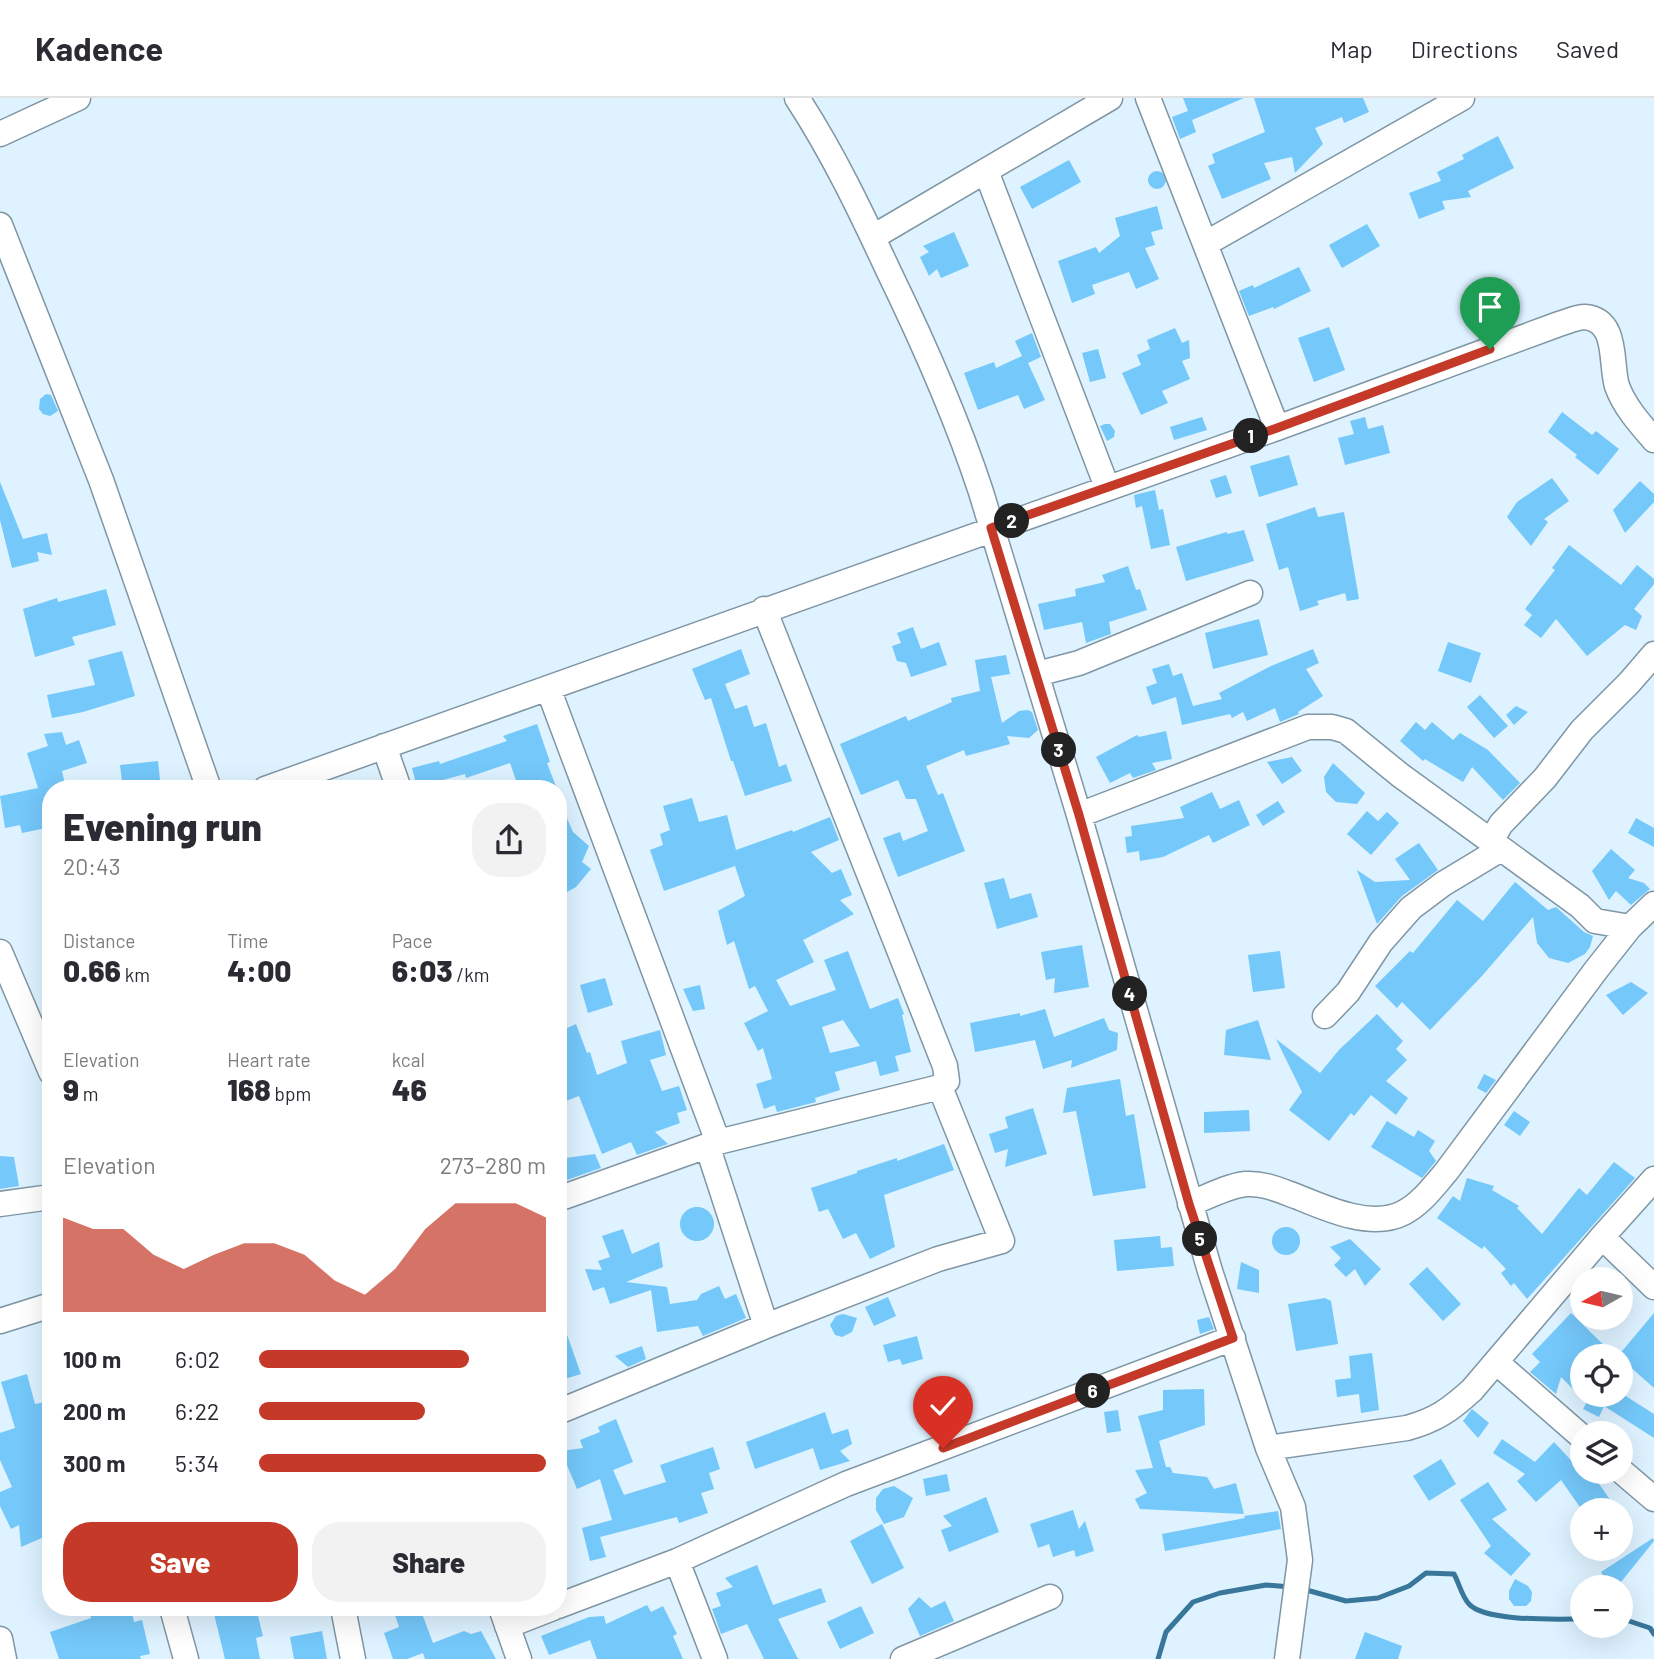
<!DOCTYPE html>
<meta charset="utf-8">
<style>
body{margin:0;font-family:Barlow,sans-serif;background:#f2f2f3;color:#2b2b33;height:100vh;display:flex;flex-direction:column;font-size:26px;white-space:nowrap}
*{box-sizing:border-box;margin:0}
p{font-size:23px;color:#7c7c81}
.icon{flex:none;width:38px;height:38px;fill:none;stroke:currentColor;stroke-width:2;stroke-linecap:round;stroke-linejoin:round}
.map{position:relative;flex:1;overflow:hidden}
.details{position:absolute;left:42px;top:682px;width:525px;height:836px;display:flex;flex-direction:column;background:#fff;border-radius:28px;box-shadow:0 7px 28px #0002}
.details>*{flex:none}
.needle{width:46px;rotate:262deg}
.buttons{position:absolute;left:1570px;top:1169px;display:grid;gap:14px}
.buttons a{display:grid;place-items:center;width:63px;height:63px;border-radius:50%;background:#fff;box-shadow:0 7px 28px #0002;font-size:35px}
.pin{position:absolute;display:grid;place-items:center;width:60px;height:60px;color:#fff;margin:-72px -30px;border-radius:50% 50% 50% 0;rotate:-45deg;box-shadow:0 0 7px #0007}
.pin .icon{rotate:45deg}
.km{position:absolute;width:35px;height:35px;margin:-18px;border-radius:50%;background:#222;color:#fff;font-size:19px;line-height:35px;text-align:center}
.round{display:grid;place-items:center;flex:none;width:74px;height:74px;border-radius:28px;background:#f2f2f3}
.headline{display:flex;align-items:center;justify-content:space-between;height:119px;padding:0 21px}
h1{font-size:38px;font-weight:800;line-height:52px}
.stats{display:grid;grid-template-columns:repeat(3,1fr);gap:10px;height:119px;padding:7px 21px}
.stats div{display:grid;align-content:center}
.stats b{font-size:30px;font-weight:800}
.stats small{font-size:19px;font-weight:400}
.stats p{font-size:19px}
.chart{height:196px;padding:14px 21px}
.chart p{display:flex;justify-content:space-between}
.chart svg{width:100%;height:126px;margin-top:7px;fill:#c53928;opacity:.7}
.primary-button{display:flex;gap:14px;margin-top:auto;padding:14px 21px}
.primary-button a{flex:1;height:80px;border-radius:28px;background:#c53928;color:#fff;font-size:28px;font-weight:800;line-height:80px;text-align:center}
.primary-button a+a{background:#f2f2f3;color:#2b2b33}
ul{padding:0 21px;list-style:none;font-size:23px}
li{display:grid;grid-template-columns:112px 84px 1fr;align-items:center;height:52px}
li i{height:18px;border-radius:9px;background:#c53928}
header{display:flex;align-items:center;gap:42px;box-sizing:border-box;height:98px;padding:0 35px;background:#fff;border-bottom:2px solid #e1e1e2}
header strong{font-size:33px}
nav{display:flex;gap:38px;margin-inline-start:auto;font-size:24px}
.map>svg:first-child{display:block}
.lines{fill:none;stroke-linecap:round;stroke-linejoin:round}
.stream{stroke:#38779a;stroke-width:5}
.building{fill:#74c8fa;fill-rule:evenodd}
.minor-casing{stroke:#7f96a4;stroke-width:27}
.minor{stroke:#fff;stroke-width:24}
.route-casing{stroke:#fff;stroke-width:14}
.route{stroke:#c53928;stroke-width:9}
</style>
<header>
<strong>Kadence</strong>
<nav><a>Map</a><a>Directions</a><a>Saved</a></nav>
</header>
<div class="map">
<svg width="1654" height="1561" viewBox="0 0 1654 1561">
<rect width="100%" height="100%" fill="#def2ff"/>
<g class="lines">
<!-- stream -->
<path class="stream" d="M1303,1491L1346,1503L1378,1500L1409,1488L1426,1475L1454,1476C1459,1485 1462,1499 1469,1506C1485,1524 1558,1521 1582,1521
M1620,1520L1650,1530L1654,1536
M1158,1561L1166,1534L1193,1504L1220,1495L1266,1487L1290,1489"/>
</g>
<!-- building -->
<path class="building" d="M1183,0H1244L1192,22L1196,34L1180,41L1172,19L1188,13Z
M1254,0H1363L1369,14L1344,25L1342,19L1315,30L1323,46L1295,75L1292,59L1264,65L1271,81L1222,101L1208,68L1215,65L1212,56L1265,34Z
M1498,38L1514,70L1468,93L1471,99L1442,103L1445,111L1419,121L1409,95L1441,83L1437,74L1464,61L1462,57Z
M1069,62L1081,84L1032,111L1020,89Z
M1148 82a9 9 0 1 1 18 0a9 9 0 1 1-18 0Z
M1157,108L1163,131L1151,134L1155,147L1145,150L1159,181L1136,191L1129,174L1092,187L1095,196L1072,205L1058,163L1096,149L1099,155L1120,138L1115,120Z
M1367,126L1380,148L1342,170L1329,147Z
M954,134L969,168L941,180L937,171L929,178L920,159L929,154L923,148Z
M1299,169L1311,193L1274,211L1273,209L1249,218L1239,193L1253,187L1254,190Z
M1329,229L1345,272L1314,284L1298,240Z
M1175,230L1182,245L1189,242L1190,260L1182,263L1190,281L1162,293L1168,305L1141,317L1122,275L1141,267L1137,257L1150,251L1147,242Z
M1032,235L1041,259L1028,265L1045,302L1024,311L1018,297L978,312L964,275L994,264L996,270L1022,258L1015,243Z
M1098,251L1106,280L1090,284L1082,255Z
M46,296L51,297L58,313L50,318L43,316L39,311L40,301Z
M1562,314L1592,337L1596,333L1619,351L1598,377L1575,359L1577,357L1548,334Z
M1202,319L1207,332L1174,342L1170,329Z
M1365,319L1368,331L1383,327L1390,355L1345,367L1338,340L1354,336L1350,323Z
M1105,326H1110L1115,333L1114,339L1107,343L1100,328Z
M1289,357L1298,387L1259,399L1250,368Z
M1226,377L1232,395L1216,400L1210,382Z
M1552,380L1569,403L1544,421L1548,424L1531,448L1507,419L1517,404Z
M1640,383L1654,396V404L1625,435L1613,412Z
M0,384L23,441L47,435L52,457L37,454L39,463L12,470L0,422Z
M1155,392L1159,412L1163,411L1170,447L1151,451L1142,408L1136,410L1134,397Z
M1315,409L1318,419L1344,414L1359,501L1347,503L1345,495L1317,503L1319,507L1300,513L1288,469L1279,472L1266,426Z
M1244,432L1254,463L1186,483L1176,449L1227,434V436Z
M1569,447L1621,487L1637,467L1654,481V486L1634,511L1642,518L1636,532L1625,527L1587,558L1556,521L1541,540L1524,527L1532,517L1525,511L1555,472L1552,470Z
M1128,468L1136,492L1140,491L1147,512L1109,524L1111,536L1086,545L1082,524L1044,532L1038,506L1076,498L1075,491L1105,484L1102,477Z
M106,491L116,527L72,539L75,547L35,559L23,511L57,500L58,504Z
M1259,521L1268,557L1213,571L1205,535Z
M913,529L921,551L939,544L947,567L911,579L906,565L897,563L892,548L901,545L897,535Z
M1448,544L1481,555L1471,585L1438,573Z
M741,551L750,576L725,586L735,611L747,607L754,629L766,625L779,669L786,666L792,683L745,698L733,663H731L711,600L705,602L692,571Z
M1313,551L1319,565L1306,571L1323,598L1298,614L1299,616L1280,624L1275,610L1247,623L1243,614L1232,620L1230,616L1182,627L1176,599L1152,607L1146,589L1157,585L1152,571L1169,566L1173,578L1182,575L1193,608L1222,601L1219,595L1271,568Z
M122,553L135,598L83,614L52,620L47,597L95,587L88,562Z
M1006,557L1010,576L991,579L1002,625L1019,613L1028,612L1032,614L1038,632L1029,640L1007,638L1010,646L966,658L964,652L926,668L938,697L943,695L965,753L898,779L883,740L900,734L903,743L928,733L916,701H906L898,682L861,697L840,646L906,618L908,623L952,604L951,600L980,593L975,562Z
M1480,597L1508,628L1494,640L1467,609Z
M1516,608L1528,614L1514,627L1506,617Z
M1416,624L1425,632L1432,624L1453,642L1460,635L1488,652L1520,685L1503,702L1472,669L1463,684L1425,661L1423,663L1400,643Z
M537,626L550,664L547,665L557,691H519L510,665L466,680L465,676L417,689L412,670L439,663L440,666L507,643L503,638Z
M1166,633L1172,661L1152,665L1156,672L1133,680L1130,675L1110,685L1096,659L1137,637L1139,639Z
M62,634L66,647L79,642L87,665L62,673L66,691H51V729L22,735L20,727L5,730L0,698L38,690L27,655L48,648L44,636Z
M1292,659L1302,673L1282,686L1267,664Z
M158,663L161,691H123L120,667Z
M1333,665L1365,695L1357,706L1336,704L1326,694L1324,679Z
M1212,694L1220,711L1239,702L1250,727L1213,745L1209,737L1163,759L1140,763L1139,753L1127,755L1125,739L1132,738L1131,728L1184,720L1180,709Z
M558,700L573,734L589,748L582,764L591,771L576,789L558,799Z
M692,700L699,724L727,717L736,752L792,732L793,734L830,719L839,742L811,754L832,775L841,771L852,797L840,802L854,816L803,842L814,864L776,882L790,908L836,892L824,862L848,853L870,911L898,900L904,916L902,917L911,954L895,958L899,973L880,978L876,963L835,974L840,992L815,1000L816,1004L777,1014L775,1007L764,1011L756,986L772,981L763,950L758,953L744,925L768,913L755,888L749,891L734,843L727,847L718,813L745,798L735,768L664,793L650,752L663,747L660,736L670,732L663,708ZM843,922L860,948L830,955L822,929Z
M1278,703L1285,714L1263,728L1256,717Z
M1367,713L1378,723L1387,714L1399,725L1371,757L1347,736Z
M1636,720L1654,730V749L1628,735Z
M1419,745L1438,772L1402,798L1377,826L1357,772L1375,784L1410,782L1395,761Z
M1611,751L1635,772L1628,780L1644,785L1650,791L1631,807L1616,793L1609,802L1592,773Z
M1004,780L1010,801L1031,795L1038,819L997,831L984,785Z
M1515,784L1548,812L1556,809L1584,834L1593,838L1590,849L1585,856L1568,865L1549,860L1537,845L1533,819L1481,879L1430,932L1402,904L1397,910L1375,888L1410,853L1413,855L1457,802L1483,823Z
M1082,847L1089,889L1054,895L1055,880L1046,882L1041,854Z
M1280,853L1285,890L1253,894L1248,857Z
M605,880L613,907L588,915L580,887Z
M1631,884L1648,895L1623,917L1606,897Z
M700,887L705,911L693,913L683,891Z
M1045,911L1054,939L1104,920L1109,932L1118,935L1117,952L1071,970L1072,962L1043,971L1035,942L975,954L970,925L1020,915V918Z
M1377,916L1403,943L1396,951L1407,962L1386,983L1408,1000L1396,1017L1371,997L1354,1018L1351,1015L1329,1043L1289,1012L1302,994L1276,941L1320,975L1339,952Z
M1258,922L1271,962L1224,957L1226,932Z
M576,926L587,955L590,954L597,977L627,965L621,943L660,932L666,957L650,962L662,993L679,988L687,1012L677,1015L680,1025L655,1034L668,1046L637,1057L631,1044L602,1056L579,998L558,1006V934Z
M1484,976L1496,982L1486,995L1477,990Z
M1120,981L1126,1018L1134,1016L1146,1090L1093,1098L1076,1013L1063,1015L1067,990Z
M1033,1010L1047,1056L1005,1069L1008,1051L995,1055L989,1036L1008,1030L1005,1019Z
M1249,1012L1250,1033L1204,1035V1014Z
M1514,1013L1530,1024L1520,1038L1504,1027Z
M1387,1023L1414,1039L1418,1032L1435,1043L1429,1053L1436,1063L1422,1080L1371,1049Z
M944,1046L954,1072L884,1097L895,1149L870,1161L856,1135L843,1141L828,1111L819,1114L811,1090L857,1075V1073L897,1060V1063Z
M595,1056L601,1070L564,1083L558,1071V1061Z
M0,1058L14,1059L19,1088L0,1091Z
M1614,1064L1635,1080L1527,1201L1514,1185L1511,1188L1501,1175L1506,1171L1484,1148L1482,1151L1437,1120L1453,1098L1460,1103L1467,1080L1494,1088L1492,1092L1519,1108L1517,1110L1542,1136L1579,1090L1587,1097Z
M680 1126a17 17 0 1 1 34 0a17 17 0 1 1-34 0Z
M1272 1143a14 14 0 1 1 28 0a14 14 0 1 1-28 0Z
M623,1131L632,1156L659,1144L663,1169L626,1184L667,1189L670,1206L697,1202L701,1196L719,1188L725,1201L736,1196L746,1220L703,1238L698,1228L657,1234L651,1192L610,1206L604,1189L593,1193L585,1171L602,1172L598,1163L610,1159L602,1138Z
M1160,1138L1161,1150L1172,1149L1174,1168L1117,1173L1114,1142Z
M1350,1141L1381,1171L1365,1188L1355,1171L1346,1179L1334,1167L1341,1160L1330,1149Z
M1241,1164L1259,1172V1195L1237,1191Z
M1427,1169L1461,1206L1443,1223L1409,1186Z
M888,1199L896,1218L874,1228L865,1209Z
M1325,1200L1331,1203L1338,1246L1296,1253L1288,1206Z
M1571,1215L1615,1258H1582V1300L1561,1279L1556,1296L1530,1274L1540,1264L1532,1256Z
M1654,1215V1290L1618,1258Z
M843,1216L857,1220L852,1234L842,1239L835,1237L830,1227L836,1218Z
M560,1217L581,1276L558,1283V1218Z
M1209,1219L1214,1231L1200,1236L1197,1222Z
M917,1238L923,1261L902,1267L900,1261L888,1264L883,1247Z
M642,1248L646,1261L628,1269L615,1258Z
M1372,1255L1379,1312L1361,1315L1359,1296L1337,1299L1335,1282L1351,1280L1349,1258Z
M27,1276L35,1306L51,1303V1436L21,1449L19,1427L11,1431L0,1408V1394L12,1389L0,1362V1335L15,1330L1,1284Z
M1204,1291L1205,1327L1159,1343L1166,1369H1170L1173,1375L1207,1379L1214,1391L1236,1385L1244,1416L1140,1411L1135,1401L1147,1395L1135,1372L1153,1370L1138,1318L1163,1312V1292Z
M1588,1297H1624L1654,1316V1340L1604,1308L1599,1319L1583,1311L1590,1298Z
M1472,1311L1489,1325L1478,1340L1463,1323Z
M1118,1312L1121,1333L1107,1335L1104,1314Z
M825,1314L832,1336L848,1331L852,1346L840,1353L850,1363L820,1372L813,1350L755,1371L746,1344Z
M616,1321L633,1364L613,1372L624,1397L666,1384L660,1367L713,1349L720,1371L709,1375L714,1391L701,1395L708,1415L679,1425L677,1419L600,1439L606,1459L590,1463L582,1430L612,1422L600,1381L577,1391L561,1353L583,1350L580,1342L600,1334L598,1329Z
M1502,1341L1535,1364L1554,1344L1582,1374H1591L1617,1412H1582L1561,1382L1536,1404L1517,1383L1525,1376L1493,1355Z
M1441,1361L1456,1386L1429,1403L1413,1378Z
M947,1376L950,1393L926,1398L923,1381Z
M1488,1384L1507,1412L1492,1421L1531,1456L1511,1478L1484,1455L1491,1448L1460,1402Z
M894,1388L913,1400L904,1419L884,1426L876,1412V1400L883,1391Z
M986,1399L999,1434L949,1454L941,1432L952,1428L943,1418Z
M1073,1412L1079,1431L1085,1423L1094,1453L1076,1459L1074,1452L1053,1459L1049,1446L1038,1450L1030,1426Z
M1278,1413L1281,1431L1165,1453L1162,1436L1245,1420L1244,1418Z
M882,1426L904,1470L872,1486L850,1443Z
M1653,1440L1654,1443L1617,1489H1610L1601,1474Z
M757,1467L773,1507L821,1490L826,1504L778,1521L798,1561H764L747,1526L721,1536L712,1511L721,1508L716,1495L733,1489L725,1480Z
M1515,1481L1528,1488L1532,1494L1531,1503L1526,1508H1514L1509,1501V1493Z
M919,1499L931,1510L945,1503L954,1523L920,1538L908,1511Z
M647,1507L651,1514L663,1508L677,1536L673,1538L683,1561H597L590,1542L549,1557L541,1538L589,1519L604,1518L606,1526Z
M861,1508L874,1535L840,1551L827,1524Z
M89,1510H131L134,1524L142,1522L150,1556L140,1558L141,1561H59L50,1534L91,1520Z
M221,1510H256L263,1538L256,1540L260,1561H225L214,1516Z
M403,1510H420L433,1545L464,1533L471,1536L481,1533L496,1561H425L423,1555L407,1561H393L384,1535L399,1529L394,1514Z
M322,1533L327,1561H294L290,1539Z
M1365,1534L1402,1548L1398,1561H1355Z"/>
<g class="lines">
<defs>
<path id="minor" d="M797,0C833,55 861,114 889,174C924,246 956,318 981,394L1079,717L1210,1173L1268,1350L1293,1409L1300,1462L1287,1561
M1148,0L1277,330
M0,36L78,0
M986,73L1107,389
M0,127L101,382L209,691
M873,139L1110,0
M1205,146L1462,0
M1037,576L1079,565L1250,495
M548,590L718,1044
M384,648L399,691
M265,691L1277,330L1559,226C1566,224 1577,219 1585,219C1619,222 1610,266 1617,288C1624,308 1640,326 1654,342
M1079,717L1308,629H1332L1346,633L1400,677L1580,808L1595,823L1630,829
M1491,743L1501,726L1545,680L1582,632L1629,585L1654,556
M0,854L51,974
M1325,918L1348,894L1381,844L1411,810L1443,786L1501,751
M708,1050L766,1228
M558,1101L718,1044L940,989L947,983L945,968L764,511
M0,1106L51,1099
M1190,1106C1207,1099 1227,1088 1246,1086C1265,1085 1281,1093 1298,1099C1327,1111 1372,1131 1403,1115C1421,1106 1433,1089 1446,1074L1596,872L1630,829L1654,806
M1602,1139L1654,1189
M0,1223L51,1207
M1496,1264L1582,1339
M558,1314L766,1228L938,1161L1002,1143L940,989
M1268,1350L1407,1330C1436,1322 1450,1312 1472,1292L1602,1139L1654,1081
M1620,1372L1654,1401
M677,1463L715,1561
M558,1508L677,1463L846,1386L1233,1240
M172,1510L186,1561
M343,1510L353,1561
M501,1510L519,1561
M507,1528L553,1510
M0,1541L4,1561
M903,1561L1050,1499"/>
</defs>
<!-- minor casing -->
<use href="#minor" class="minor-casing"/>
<!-- minor -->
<use href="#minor" class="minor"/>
</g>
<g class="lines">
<defs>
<path id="route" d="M943,1350L1233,1240L1189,1106L1079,717L991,430L1277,330L1490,251"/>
</defs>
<!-- route casing -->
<use href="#route" class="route-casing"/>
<!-- route -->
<use href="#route" class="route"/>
</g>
</svg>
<div class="buttons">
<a><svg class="needle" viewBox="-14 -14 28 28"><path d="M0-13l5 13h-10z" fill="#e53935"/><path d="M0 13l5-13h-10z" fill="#7c7c81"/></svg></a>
<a><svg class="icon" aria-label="locate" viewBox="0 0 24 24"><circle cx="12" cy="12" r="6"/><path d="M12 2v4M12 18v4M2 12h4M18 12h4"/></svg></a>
<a><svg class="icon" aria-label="layers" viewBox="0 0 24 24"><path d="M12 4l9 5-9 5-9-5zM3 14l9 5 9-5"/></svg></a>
<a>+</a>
<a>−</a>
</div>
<div class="pin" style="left:1490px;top:251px;background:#1e9e55"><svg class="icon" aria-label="arrive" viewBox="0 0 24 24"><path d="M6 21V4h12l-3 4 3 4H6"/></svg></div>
<div class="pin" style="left:943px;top:1350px;background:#d93025"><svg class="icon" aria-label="check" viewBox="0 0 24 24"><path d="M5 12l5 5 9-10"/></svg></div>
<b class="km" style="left:1251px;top:338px">1</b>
<b class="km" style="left:1012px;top:423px">2</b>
<b class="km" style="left:1059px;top:652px">3</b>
<b class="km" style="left:1130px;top:896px">4</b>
<b class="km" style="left:1200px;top:1141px">5</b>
<b class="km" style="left:1093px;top:1293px">6</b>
<section class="details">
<div class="headline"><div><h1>Evening run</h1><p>20:43</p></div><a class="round"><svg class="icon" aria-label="share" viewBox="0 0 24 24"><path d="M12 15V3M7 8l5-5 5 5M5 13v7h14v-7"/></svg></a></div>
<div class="stats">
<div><p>Distance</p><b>0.66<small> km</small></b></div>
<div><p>Time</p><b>4:00</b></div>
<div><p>Pace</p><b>6:03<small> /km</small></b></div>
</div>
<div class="stats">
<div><p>Elevation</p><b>9<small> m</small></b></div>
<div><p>Heart rate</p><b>168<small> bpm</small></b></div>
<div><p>kcal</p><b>46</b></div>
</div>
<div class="chart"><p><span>Elevation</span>273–280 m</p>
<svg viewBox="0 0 160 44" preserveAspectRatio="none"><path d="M0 44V11L10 15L20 15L30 24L40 29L50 24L60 20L70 20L80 24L90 33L100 38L110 29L120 15L130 6L140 6L150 6L160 11V44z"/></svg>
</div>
<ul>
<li><b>100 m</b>6:02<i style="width:73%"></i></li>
<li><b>200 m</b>6:22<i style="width:58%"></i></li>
<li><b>300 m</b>5:34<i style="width:100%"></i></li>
</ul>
<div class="primary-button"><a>Save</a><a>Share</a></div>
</section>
</div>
